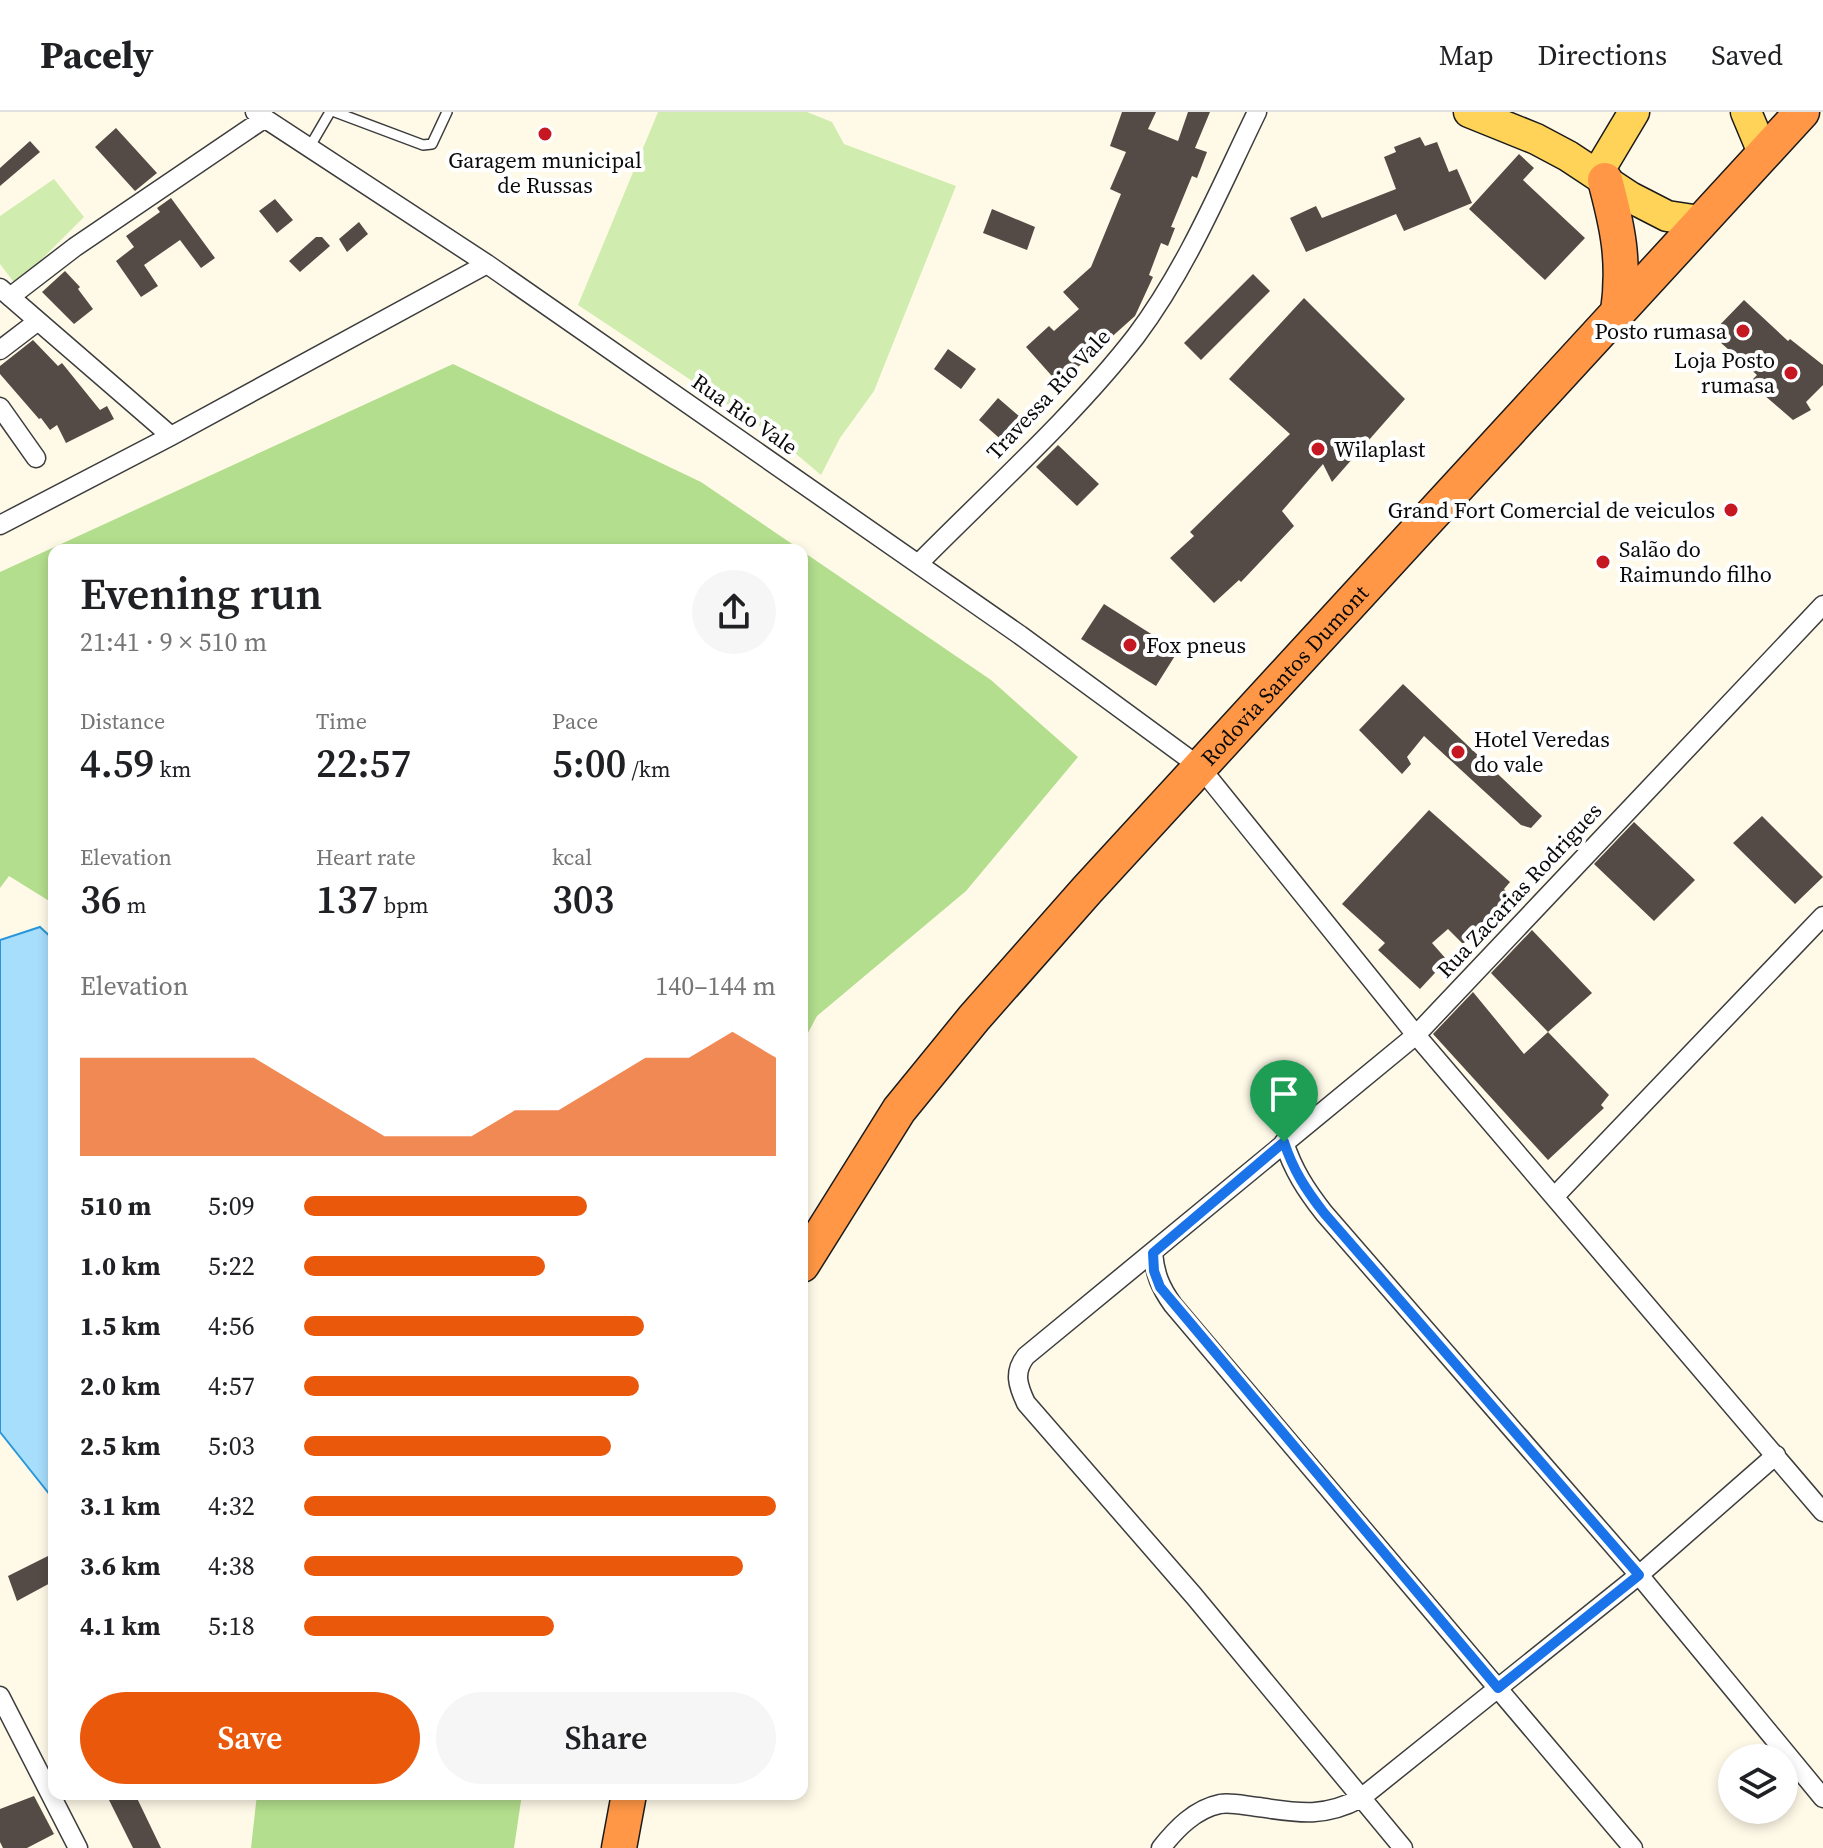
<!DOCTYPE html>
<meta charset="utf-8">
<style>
body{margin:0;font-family:"Source Serif 4",serif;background:#f6f6f6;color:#202124;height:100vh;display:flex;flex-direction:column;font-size:30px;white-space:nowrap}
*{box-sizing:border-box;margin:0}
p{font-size:26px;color:#757577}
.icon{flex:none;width:44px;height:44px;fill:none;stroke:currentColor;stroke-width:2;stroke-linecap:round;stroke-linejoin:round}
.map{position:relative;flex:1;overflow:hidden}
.details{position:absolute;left:48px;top:432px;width:760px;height:1256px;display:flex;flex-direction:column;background:#fff;border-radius:16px;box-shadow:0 4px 12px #0003}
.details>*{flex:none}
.buttons{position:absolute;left:1718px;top:1632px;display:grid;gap:16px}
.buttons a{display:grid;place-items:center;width:80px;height:80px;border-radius:50%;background:#fff;box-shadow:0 4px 12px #0003;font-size:40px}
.pin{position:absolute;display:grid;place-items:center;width:68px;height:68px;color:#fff;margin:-82px -34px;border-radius:50% 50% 50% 0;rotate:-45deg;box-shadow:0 0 8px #0007}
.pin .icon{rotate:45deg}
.round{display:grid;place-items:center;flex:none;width:84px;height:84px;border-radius:42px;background:#f6f6f6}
.head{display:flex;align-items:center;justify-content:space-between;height:136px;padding:0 32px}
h1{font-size:44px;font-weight:600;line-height:60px}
.figures{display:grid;grid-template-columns:repeat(3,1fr);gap:12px;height:136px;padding:8px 32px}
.figures div{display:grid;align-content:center}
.figures b{font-size:40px;font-weight:600}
.figures small{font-size:22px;font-weight:400}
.figures p{font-size:22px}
.chart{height:224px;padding:16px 32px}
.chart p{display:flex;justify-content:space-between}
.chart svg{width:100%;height:144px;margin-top:8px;fill:#ea580c;opacity:.7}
.cta{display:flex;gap:16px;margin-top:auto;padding:16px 32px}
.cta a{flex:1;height:92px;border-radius:48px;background:#ea580c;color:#fff;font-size:32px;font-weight:600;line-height:92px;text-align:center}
.cta a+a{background:#f6f6f6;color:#202124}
ul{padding:0 32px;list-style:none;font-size:26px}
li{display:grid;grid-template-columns:128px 96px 1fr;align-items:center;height:60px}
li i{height:20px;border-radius:10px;background:#ea580c}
header{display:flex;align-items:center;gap:48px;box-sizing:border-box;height:112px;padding:0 40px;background:#fff;border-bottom:2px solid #e0e0e0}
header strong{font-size:38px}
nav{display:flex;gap:44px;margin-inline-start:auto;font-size:28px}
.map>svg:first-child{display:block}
.green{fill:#d0ecaf}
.forest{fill:#b3de8d}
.water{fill:#a7defc;stroke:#2896d9;stroke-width:2}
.building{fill:#544b46}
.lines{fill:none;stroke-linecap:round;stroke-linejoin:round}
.lane-casing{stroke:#3d3d3d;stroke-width:12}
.street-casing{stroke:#3d3d3d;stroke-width:21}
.primary-casing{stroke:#1b1b1b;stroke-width:33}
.highway-casing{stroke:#1b1b1b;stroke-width:37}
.lane{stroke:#fff;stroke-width:9}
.street{stroke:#fff;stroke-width:18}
.primary{stroke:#ffd358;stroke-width:30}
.highway{stroke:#ff9746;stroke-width:34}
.route-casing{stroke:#fff;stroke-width:16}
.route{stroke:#1a73e8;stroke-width:10}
.poi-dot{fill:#c51823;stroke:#fff;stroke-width:3}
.labels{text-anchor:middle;stroke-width:8;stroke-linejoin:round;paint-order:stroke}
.poi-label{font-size:22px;fill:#0a0a0a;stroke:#fff;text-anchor:start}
.street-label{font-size:22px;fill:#0a0a0a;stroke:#fff}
</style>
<header>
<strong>Pacely</strong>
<nav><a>Map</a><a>Directions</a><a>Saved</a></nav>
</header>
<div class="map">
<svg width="1823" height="1736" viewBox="0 0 1823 1736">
<rect width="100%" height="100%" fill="#fffae8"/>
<!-- green -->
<path class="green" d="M658,0H807L832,10L844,32L956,74L874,279L840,326L821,363L775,324L578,193Z
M54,67L84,105L16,173L0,152V104Z"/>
<!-- forest -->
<path class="forest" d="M453,252L701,370L801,438H54V792L9,764L0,776V460Z
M802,439L991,568L1078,645L966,779L817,904L802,932Z
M257,1682H522L514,1736H251Z"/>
<!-- water -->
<path class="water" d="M40,815L54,828V1388L0,1320V828Z"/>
<!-- building -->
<path class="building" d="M1122,0H1156L1148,17L1178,29L1188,0H1210L1195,36L1207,40L1197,66L1192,64L1171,115L1175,116L1168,134L1161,131L1149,163L1153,165L1135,204L1059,272L1026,235L1049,214L1054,219L1079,197L1063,180L1091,155L1121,82L1110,77L1126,40L1110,34Z
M116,16L157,61L135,79L95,35Z
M1420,25L1425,34L1437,30L1449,60L1457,57L1472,91L1404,119L1396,102L1306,140L1290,106L1316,94L1322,106L1396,77L1384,45L1396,40L1394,35Z
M30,29L40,40L0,74V56Z
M1519,42L1534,56L1523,68L1585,126L1545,168L1469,97Z
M171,86L215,146L201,156L180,128L144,153L158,174L141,185L116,149L134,135L126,124L160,100L157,96Z
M275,87L293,108L277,121L259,99Z
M992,97L1035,115L1027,138L983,121Z
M359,110L368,122L347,140L339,127Z
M316,125H322L330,134L300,160L289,149Z
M65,159L80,175L78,177L93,197L74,212L42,180Z
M1253,162L1270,179L1201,248L1184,231Z
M1304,186L1405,287L1332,370L1323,352L1282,399L1294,414L1241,470L1239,468L1214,491L1170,446L1194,424L1190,420L1290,322L1229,267Z
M1744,188L1788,229L1790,227L1823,253V273L1806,290L1811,298L1793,308L1764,283L1767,281L1750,270L1757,263L1711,222Z
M33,228L58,254L62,251L100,298L107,294L114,307L66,331L57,313L50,318L41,306L39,307L0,262V254Z
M948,237L976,257L961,277L934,257Z
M998,286L1026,310L1006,332L979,308Z
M1058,333L1099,372L1077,394L1036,355Z
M1104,492L1178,539L1156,574L1081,527Z
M1403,572L1542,704L1531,716L1521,713L1424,624L1407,645L1411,652L1402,662L1359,618Z
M1429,698L1510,770L1504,777L1509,783L1463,832L1448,817L1432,831L1447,848L1420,877L1378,838L1385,831L1342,792Z
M1762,704L1823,765L1795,792L1733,731Z
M1634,710L1695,768L1654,809L1594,752Z
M1532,818L1592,881L1548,920L1491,861Z
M1473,880L1524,942L1548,920L1609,983L1601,993L1604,996L1548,1048L1433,922Z
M54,1441V1469L17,1489L8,1464Z
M106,1682H135L161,1736H133Z
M34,1684L54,1722L27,1736H3L0,1730V1697Z"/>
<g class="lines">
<defs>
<path id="lane" d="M335,0L423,33L432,32L447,0
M309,36L330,0"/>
<path id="street" d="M255,0L487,152L1020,523L1200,655L1416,923L1823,1400
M0,176L171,324
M10,185L75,135L265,6
M0,238L38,209
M0,295L36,346
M0,413L171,324L487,152
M918,452C990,379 1074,304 1136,224C1187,156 1220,76 1257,0
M1284,1030C1293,1058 1306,1078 1324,1101L1639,1463L1823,1686
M1555,1084L1823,804
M1153,1141C1155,1162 1160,1175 1173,1193L1633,1736
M0,1584L78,1736
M1161,1736C1176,1717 1195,1697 1220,1692C1232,1690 1246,1694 1258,1695C1298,1701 1324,1706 1361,1686L1639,1463L1776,1343
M1403,1736L1194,1484L1026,1291C1018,1274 1013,1260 1026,1244L1416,923L1823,493"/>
<path id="primary" d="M1469,0L1536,27L1568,44L1630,85L1667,104L1700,109
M1746,0L1764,43
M1597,62L1634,0"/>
<g id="highway">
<path d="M1605,68C1618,116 1625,150 1618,200"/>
<path id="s1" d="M802,1153L899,998L974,906L1087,778L1802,0"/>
<path d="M619,1736L629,1682"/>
</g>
</defs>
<!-- lane casing -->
<use href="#lane" class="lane-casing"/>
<!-- street casing -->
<use href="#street" class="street-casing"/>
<!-- primary casing -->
<use href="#primary" class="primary-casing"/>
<!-- highway casing -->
<use href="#highway" class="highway-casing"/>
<!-- lane -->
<use href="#lane" class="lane"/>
<!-- street -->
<use href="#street" class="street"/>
<!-- primary -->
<use href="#primary" class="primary"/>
<!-- highway -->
<use href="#highway" class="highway"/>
</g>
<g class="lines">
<defs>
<path id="route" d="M1284,1030C1293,1058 1306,1078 1324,1101L1639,1463L1498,1576L1160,1175L1154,1159L1153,1141Z"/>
</defs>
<!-- route casing -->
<use href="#route" class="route-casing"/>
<!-- route -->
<use href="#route" class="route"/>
</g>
<!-- markers -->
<g class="poi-dot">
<circle cx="545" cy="22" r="8"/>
<circle cx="1743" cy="219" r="8"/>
<circle cx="1791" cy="261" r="8"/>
<circle cx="1318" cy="337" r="8"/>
<circle cx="1731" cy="398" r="8"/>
<circle cx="1603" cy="450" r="8"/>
<circle cx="1130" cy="533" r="8"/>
<circle cx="1458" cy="640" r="8"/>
</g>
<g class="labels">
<!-- poi labels -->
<g class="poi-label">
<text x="545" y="56" text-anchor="middle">Garagem municipal<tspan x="545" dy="25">de Russas</tspan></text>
<text x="1727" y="227" text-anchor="end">Posto rumasa</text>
<text x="1775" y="256" text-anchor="end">Loja Posto<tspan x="1775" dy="25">rumasa</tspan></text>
<text x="1334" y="345">Wilaplast</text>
<text x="1715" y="406" text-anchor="end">Grand Fort Comercial de veiculos</text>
<text x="1619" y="445">Salão do<tspan x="1619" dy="25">Raimundo filho</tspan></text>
<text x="1146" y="541">Fox pneus</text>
<text x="1474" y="635">Hotel Veredas<tspan x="1474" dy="25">do vale</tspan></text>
</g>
<!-- street labels -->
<g class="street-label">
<text transform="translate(1048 282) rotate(-47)" y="8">Travessa Rio Vale</text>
<text transform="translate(745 302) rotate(35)" y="8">Rua Rio Vale</text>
<text dy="8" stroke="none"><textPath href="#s1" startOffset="764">Rodovia Santos Dumont</textPath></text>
<text transform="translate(1519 778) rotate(-47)" y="8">Rua Zacarias Rodrigues</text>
</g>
</g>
</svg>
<div class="buttons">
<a><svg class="icon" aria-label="layers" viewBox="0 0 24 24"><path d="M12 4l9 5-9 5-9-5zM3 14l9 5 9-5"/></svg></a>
</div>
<div class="pin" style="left:1284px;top:1030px;background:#1e9e55"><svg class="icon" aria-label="arrive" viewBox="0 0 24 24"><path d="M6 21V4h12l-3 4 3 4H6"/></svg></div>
<section class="details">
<div class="head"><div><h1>Evening run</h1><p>21:41 · 9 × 510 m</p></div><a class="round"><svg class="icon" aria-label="share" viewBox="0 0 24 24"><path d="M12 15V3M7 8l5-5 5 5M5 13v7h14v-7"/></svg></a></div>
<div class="figures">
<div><p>Distance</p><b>4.59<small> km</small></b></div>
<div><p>Time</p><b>22:57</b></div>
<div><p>Pace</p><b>5:00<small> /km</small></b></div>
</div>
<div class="figures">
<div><p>Elevation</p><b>36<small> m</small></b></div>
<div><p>Heart rate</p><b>137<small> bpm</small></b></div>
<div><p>kcal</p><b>303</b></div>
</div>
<div class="chart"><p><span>Elevation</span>140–144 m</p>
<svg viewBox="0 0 160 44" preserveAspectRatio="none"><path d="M0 44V14L10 14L20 14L30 14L40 14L50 22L60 30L70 38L80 38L90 38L100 30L110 30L120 22L130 14L140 14L150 6L160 14V44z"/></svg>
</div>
<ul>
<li><b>510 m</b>5:09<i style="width:60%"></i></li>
<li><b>1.0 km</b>5:22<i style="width:51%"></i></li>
<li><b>1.5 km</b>4:56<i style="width:72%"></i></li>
<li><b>2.0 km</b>4:57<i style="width:71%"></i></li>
<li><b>2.5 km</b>5:03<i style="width:65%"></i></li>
<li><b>3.1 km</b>4:32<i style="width:100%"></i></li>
<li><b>3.6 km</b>4:38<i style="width:93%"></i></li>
<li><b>4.1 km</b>5:18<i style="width:53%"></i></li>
</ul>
<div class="cta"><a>Save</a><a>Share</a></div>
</section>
</div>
